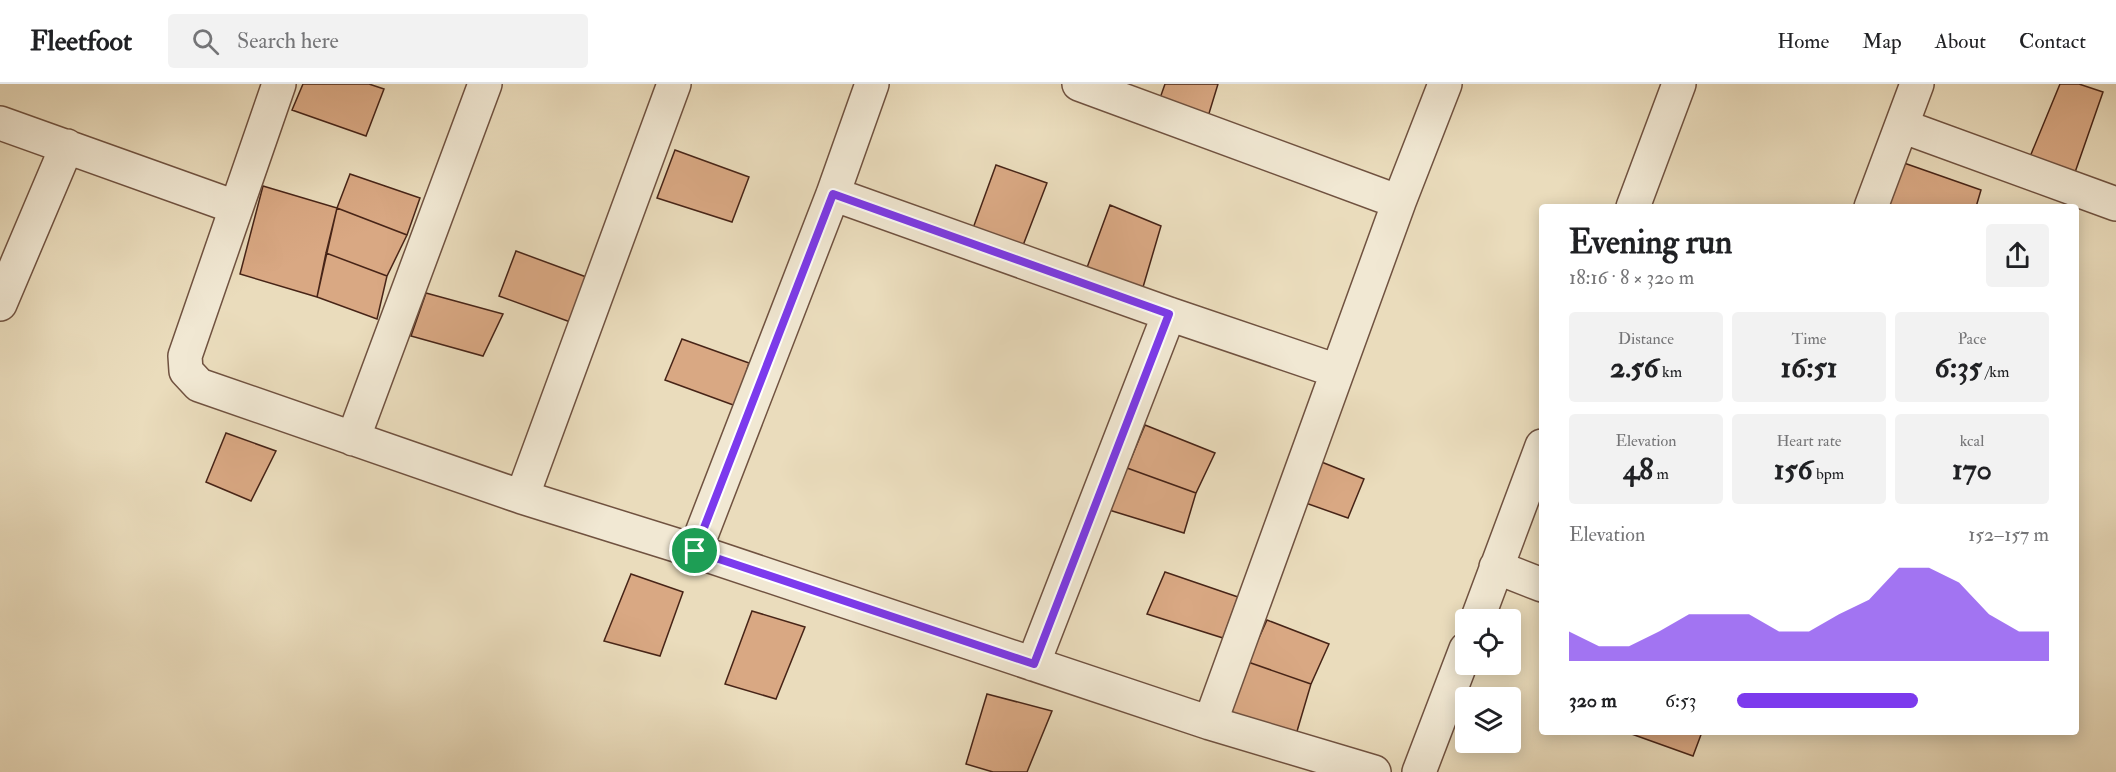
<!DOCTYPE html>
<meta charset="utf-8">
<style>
body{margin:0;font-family:"IM FELL Double Pica",serif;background:#f2f2f2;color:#202124;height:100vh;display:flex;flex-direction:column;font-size:22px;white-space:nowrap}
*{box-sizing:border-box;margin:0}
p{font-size:20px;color:#757577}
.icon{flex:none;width:33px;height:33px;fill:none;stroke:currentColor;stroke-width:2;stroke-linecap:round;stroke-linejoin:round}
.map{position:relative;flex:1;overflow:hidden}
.side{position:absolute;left:1539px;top:120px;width:540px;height:531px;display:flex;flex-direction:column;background:#fff;border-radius:6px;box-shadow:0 3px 15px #0003}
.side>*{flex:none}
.buttons{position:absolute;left:1455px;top:525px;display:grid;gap:12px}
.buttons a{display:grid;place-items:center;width:66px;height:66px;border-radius:6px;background:#fff;box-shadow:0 3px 15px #0003;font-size:30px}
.pin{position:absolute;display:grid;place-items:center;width:51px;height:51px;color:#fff;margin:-26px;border:3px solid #fff;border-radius:50%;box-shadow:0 2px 6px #0007}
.round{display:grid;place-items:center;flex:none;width:63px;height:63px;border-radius:6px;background:#f2f2f2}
.summary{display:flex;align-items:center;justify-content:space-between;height:102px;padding:0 30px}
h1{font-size:33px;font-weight:700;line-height:45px}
.stats{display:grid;grid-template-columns:repeat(3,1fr);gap:9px;height:102px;padding:6px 30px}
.stats div{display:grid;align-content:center;border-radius:6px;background:#f2f2f2;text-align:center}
.stats b{font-size:30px;font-weight:700}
.stats small{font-size:16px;font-weight:400}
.stats p{font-size:16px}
.chart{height:168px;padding:12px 30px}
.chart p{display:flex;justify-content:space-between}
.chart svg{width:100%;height:108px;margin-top:6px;fill:#7c3aed;opacity:.7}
ul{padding:0 30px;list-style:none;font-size:20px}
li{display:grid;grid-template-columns:96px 72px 1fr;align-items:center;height:45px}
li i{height:15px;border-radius:8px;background:#7c3aed}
header{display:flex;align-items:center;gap:36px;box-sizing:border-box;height:84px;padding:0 30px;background:#fff;border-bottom:2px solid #e0e0e0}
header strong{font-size:28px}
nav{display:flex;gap:33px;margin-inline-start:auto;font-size:21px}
.search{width:420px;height:54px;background:#f2f2f2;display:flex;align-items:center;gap:15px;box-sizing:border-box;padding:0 21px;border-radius:6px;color:#757577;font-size:22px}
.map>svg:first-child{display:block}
.building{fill:#d9a883;stroke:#472417;stroke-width:1.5}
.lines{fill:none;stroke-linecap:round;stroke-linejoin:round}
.minor-casing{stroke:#705240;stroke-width:36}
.minor{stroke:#f1e8d3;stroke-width:33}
.route-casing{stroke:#fff;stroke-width:12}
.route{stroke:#7c3aed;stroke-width:8}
</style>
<header>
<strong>Fleetfoot</strong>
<div class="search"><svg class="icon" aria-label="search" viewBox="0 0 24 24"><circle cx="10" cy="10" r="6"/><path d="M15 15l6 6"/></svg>Search here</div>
<nav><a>Home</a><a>Map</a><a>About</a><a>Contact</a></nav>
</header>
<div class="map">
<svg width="2116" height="688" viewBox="0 0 2116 688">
<rect width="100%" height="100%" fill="#eadcbc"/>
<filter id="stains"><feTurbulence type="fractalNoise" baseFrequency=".00333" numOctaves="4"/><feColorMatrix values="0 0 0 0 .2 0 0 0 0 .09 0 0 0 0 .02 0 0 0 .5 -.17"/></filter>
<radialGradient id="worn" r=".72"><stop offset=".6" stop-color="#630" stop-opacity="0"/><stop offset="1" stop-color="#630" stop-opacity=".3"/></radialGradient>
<!-- building -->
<path class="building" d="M303,0H369L384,5L366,52L292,26Z
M1165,0H1218L1207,36L1159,17Z
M2060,0H2079L2103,8L2072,97L2027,80Z
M675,66L749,93L732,138L657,114Z
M1904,79L1981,106L1976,123H1886Z
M996,81L1047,99L1022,164L972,147Z
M350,90L420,114L407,151L337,124Z
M263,102L337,124L317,213L240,190Z
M1110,121L1161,142L1141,210L1085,189Z
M337,124L407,151L387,192L326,169Z
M516,167L589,194L573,239L499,212Z
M326,169L387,192L377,235L317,213Z
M426,209L503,230L483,272L411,252Z
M682,255L749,279L736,322L665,296Z
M1145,341L1215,369L1196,409L1127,384Z
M226,349L276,367L251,417L206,398Z
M1314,375L1364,395L1348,434L1300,417Z
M1127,384L1196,409L1184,449L1109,426Z
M1165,488L1238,513L1223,554L1147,530Z
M631,490L683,508L660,572L604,557Z
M752,527L805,543L776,615L725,600Z
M1267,536L1329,560L1311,600L1248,578Z
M1248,578L1311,600L1295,654L1227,632Z
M987,610L1052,627L1027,688H993L966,680Z
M1626,648H1702L1693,672Z"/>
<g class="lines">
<defs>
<path id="minor" d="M279,0L185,272L186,287L199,301L522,413L695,467L1210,639L1374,688
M1079,0L1399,118
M0,39L235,123
M1902,42L2116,120
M833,110L1169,230L1337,287
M1633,123L1679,0
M1871,123L1917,0
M0,220L67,62
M353,355L485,0
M522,413L674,0
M695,467L833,110L872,0
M1496,483L1542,501
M1477,536L1542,362
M1033,580L1169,230
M1210,639L1399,118L1445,0
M1419,688L1466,565"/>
</defs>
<!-- minor casing -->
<use href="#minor" class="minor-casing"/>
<!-- minor -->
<use href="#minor" class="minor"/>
</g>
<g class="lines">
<defs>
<path id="route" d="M833,110L1169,230L1034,580L695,467Z"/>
</defs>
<!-- route casing -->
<use href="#route" class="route-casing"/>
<!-- route -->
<use href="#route" class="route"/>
</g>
<rect width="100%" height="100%" filter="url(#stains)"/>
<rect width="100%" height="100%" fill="url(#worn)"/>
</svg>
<div class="buttons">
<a><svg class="icon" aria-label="locate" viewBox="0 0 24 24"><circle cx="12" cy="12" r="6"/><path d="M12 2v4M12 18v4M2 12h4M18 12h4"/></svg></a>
<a><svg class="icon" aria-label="layers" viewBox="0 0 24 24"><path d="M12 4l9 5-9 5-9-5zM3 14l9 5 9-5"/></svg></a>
</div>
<div class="pin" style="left:695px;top:467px;background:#1e9e55"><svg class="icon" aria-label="arrive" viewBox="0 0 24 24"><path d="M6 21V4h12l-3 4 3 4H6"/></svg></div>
<section class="side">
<div class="summary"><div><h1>Evening run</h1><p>18:16 · 8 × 320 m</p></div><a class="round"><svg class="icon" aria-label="share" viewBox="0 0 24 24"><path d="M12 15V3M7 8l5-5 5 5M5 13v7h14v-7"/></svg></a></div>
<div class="stats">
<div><p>Distance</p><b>2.56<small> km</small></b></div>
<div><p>Time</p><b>16:51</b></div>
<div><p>Pace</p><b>6:35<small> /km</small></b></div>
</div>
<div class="stats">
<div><p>Elevation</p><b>48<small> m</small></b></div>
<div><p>Heart rate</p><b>156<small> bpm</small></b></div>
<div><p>kcal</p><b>170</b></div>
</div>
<div class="chart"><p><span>Elevation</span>152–157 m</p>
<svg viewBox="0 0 160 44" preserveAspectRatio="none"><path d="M0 44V32L10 38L20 38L30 32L40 25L50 25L60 25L70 32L80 32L90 25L100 19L110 6L120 6L130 12L140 25L150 32L160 32V44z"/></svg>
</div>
<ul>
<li><b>320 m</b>6:53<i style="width:58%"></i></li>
</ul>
</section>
</div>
